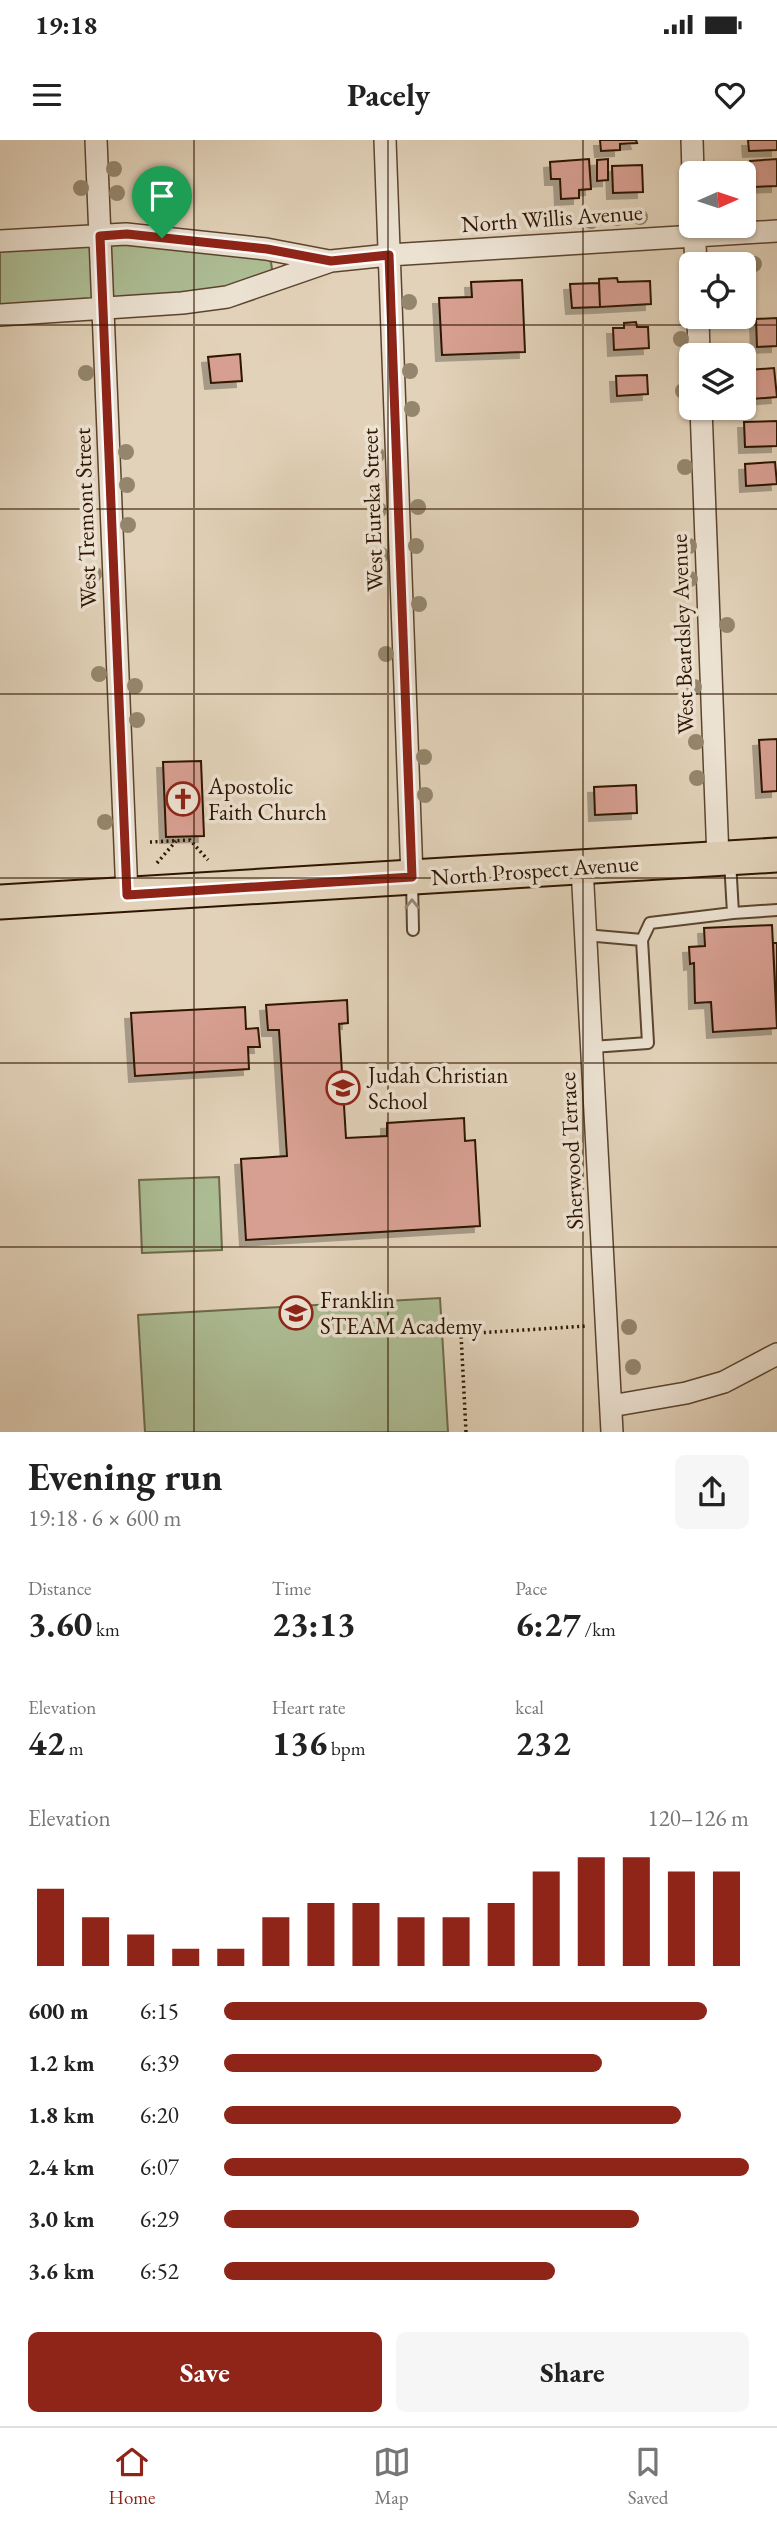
<!DOCTYPE html>
<meta charset="utf-8">
<style>
body{margin:0;font-family:"EB Garamond",serif;background:#f6f6f6;color:#222;height:100vh;display:flex;flex-direction:column;font-size:26px;white-space:nowrap}
*{box-sizing:border-box;margin:0}
p{font-size:23px;color:#767676}
.icon{flex:none;width:38px;height:38px;fill:none;stroke:currentColor;stroke-width:2;stroke-linecap:round;stroke-linejoin:round}
.map{position:relative;height:1292px;overflow:hidden}
.details{display:flex;flex-direction:column;background:#fff;flex:1}
.details>*{flex:none}
.needle{width:46px;rotate:87deg}
.fabs{position:absolute;left:679px;top:21px;display:grid;gap:14px}
.fabs a{display:grid;place-items:center;width:77px;height:77px;border-radius:10px;background:#fff;box-shadow:0 2px 5px #0004;font-size:35px}
.pin{position:absolute;display:grid;place-items:center;width:60px;height:60px;color:#fff;margin:-72px -30px;border-radius:50% 50% 50% 0;rotate:-45deg;box-shadow:0 0 7px #0007}
.pin .icon{rotate:45deg}
.round{display:grid;place-items:center;flex:none;width:74px;height:74px;border-radius:10px;background:#f6f6f6}
.overview{display:flex;align-items:center;justify-content:space-between;height:119px;padding:0 28px}
h1{font-size:38px;font-weight:700;line-height:52px}
.metrics{display:grid;grid-template-columns:repeat(3,1fr);gap:10px;height:119px;padding:7px 28px}
.metrics div{display:grid;align-content:center}
.metrics b{font-size:35px;font-weight:700}
.metrics small{font-size:19px;font-weight:400}
.metrics p{font-size:19px}
.chart{height:196px;padding:14px 28px}
.chart p{display:flex;justify-content:space-between}
.chart svg{width:100%;height:126px;margin-top:7px;stroke:#8f2418;stroke-width:6}
.primary-button{display:flex;gap:14px;margin-top:auto;padding:14px 28px}
.primary-button a{flex:1;height:80px;border-radius:10px;background:#8f2418;color:#fff;font-size:28px;font-weight:700;line-height:80px;text-align:center}
.primary-button a+a{background:#f6f6f6;color:#222}
ul{padding:0 28px;list-style:none;font-size:23px}
li{display:grid;grid-template-columns:112px 84px 1fr;align-items:center;height:52px}
li i{height:18px;border-radius:9px;background:#8f2418}
.status{display:flex;justify-content:space-between;align-items:center;height:49px;padding:0 35px;background:#fff;direction:ltr}
.status svg{height:19px;fill:currentColor}
header{display:flex;justify-content:space-between;align-items:center;height:91px;padding:0 28px;background:#fff;font-size:32px;font-weight:700}
.dock{display:flex;justify-content:space-around;align-items:center;height:98px;border-top:2px solid #e0e0e0;background:#fff;font-size:19px;color:#767676}
.dock a{display:grid;justify-items:center;gap:4px}
.dock .active{color:#8f2418}
.map>svg:first-child{display:block}
.park{fill:#adbd94;stroke:#6e694a;stroke-width:2}
.building{fill:#d79f91;stroke:#2f1501;stroke-width:2;filter:url(#shadow)}
.lines{fill:none;stroke-linecap:round;stroke-linejoin:round}
.lane-casing{stroke:#5c442f;stroke-width:14}
.street-casing{stroke:#5c442f;stroke-width:24}
.primary-casing{stroke:#2f1501;stroke-width:37}
.path{stroke:#2f1501;stroke-width:3.5;stroke-dasharray:2 3.5;stroke-linecap:butt}
.lane{stroke:#ece2d2;stroke-width:10}
.street{stroke:#ece2d2;stroke-width:21}
.primary{stroke:#e2d2b9;stroke-width:33}
.tree{fill:#94866c}
.oneway{stroke:#978674}
.route-casing{stroke:#fff;stroke-width:14}
.route{stroke:#8f2418;stroke-width:9}
.grid{fill:none;stroke:#2f1501;stroke-width:2;stroke-opacity:0.55}
.labels{text-anchor:middle;stroke-width:7;stroke-linejoin:round;paint-order:stroke}
.street-label{font-size:23px;fill:#2f1501;stroke:#ece2d2}
.poi-label{font-size:23px;fill:#2f1501;stroke:#ece2d2;text-anchor:start}
</style>
<div class="status"><b>19:18</b><svg viewBox="0 0 49 12"><path d="M0 12V9h3v3zM5 12V6h3v6zM10 12V3h3v9zM15 12V0h3v12zM26 1h20v11H26zM47 4h2v5h-2z"/></svg></div>
<header><svg class="icon" aria-label="menu" viewBox="0 0 24 24"><path d="M4 6h16M4 12h16M4 18h16"/></svg>Pacely<svg class="icon" aria-label="heart" viewBox="0 0 24 24"><path d="M12 20l-8-8c-3-5 5-10 8-4 3-6 11-1 8 4z"/></svg></header>
<div class="map">
<svg width="777" height="1292" viewBox="0 0 777 1292">
<defs>
<filter id="shadow"><feDropShadow dx="-6" dy="6" stdDeviation="0" flood-color="#0004"/></filter>
</defs>
<rect width="100%" height="100%" fill="#e2d2b9"/>
<filter id="stains"><feTurbulence type="fractalNoise" baseFrequency=".00286" numOctaves="4"/><feColorMatrix values="0 0 0 0 .2 0 0 0 0 .09 0 0 0 0 .02 0 0 0 .5 -.17"/></filter>
<radialGradient id="worn" r=".72"><stop offset=".6" stop-color="#630" stop-opacity="0"/><stop offset="1" stop-color="#630" stop-opacity=".3"/></radialGradient>
<!-- park -->
<path class="park" d="M145,104L267,118L271,122L272,129L269,133L226,149L178,155L0,167V109Z
M219,1037L222,1110L142,1113L139,1040Z
M440,1158L448,1292H145L138,1175Z"/>
<!-- building -->
<path class="building" d="M600,0H636L637,3L620,4V10L601,11Z
M748,0H777V10L749,11Z
M589,19L591,49L579,50V58L561,59L560,39H551L550,22Z
M608,19V40L597,41V20Z
M777,19V46L752,47L750,21Z
M642,25L643,52L613,53L612,26Z
M617,138L618,142L650,141L651,164L600,167L599,139Z
M522,140L525,212L442,215L439,158L472,157L471,142Z
M599,143L600,167L572,168L570,144Z
M777,178V206L757,207L756,179Z
M636,182L637,187H648L649,208L614,210L613,188H624V183Z
M240,214L242,241L211,243L208,217Z
M774,228L777,257L751,259V252L744,253V238L748,237L747,230Z
M647,235L648,254L617,256L616,236Z
M777,281V306L745,307L744,282Z
M775,322L777,344L746,346L745,324Z
M777,599V651L762,652L759,600Z
M201,621L204,696L166,697L163,622Z
M636,645L637,673L595,675L594,647Z
M772,785L777,888L713,892L711,862L695,863L694,823L690,824L689,807L705,806L704,788Z
M773,803H777V882Z
M347,860L348,883L339,884L346,998L387,996V983L464,978L465,1001L475,1000L480,1086L246,1100L241,1019L287,1016L279,890H268L266,865Z
M245,867L246,889L258,888L260,907H248L249,929L135,936L131,873Z"/>
<g class="lines">
<defs>
<path id="lane" d="M730,721L733,773L777,770
M412,740L413,790
M585,795L642,800
M592,907L648,903L642,800L650,783L733,773"/>
<path id="street" d="M96,0L127,755
M385,0L412,737
M692,0L693,33
M694,86L696,124
M0,101L126,94L266,109L329,121
M0,175L182,163L227,157L331,121L389,115L777,91
M698,177L699,215
M701,268L718,719
M582,727L612,1292
M611,1266L686,1253L724,1242L777,1214"/>
<path id="primary" d="M0,762L777,715"/>
</defs>
<!-- lane casing -->
<use href="#lane" class="lane-casing"/>
<!-- street casing -->
<use href="#street" class="street-casing"/>
<!-- primary casing -->
<use href="#primary" class="primary-casing"/>
<!-- path -->
<path class="path" d="M150,702L190,700L208,720
M157,723L176,701
M466,1292L461,1194L587,1186"/>
<!-- lane -->
<use href="#lane" class="lane"/>
<!-- street -->
<use href="#street" class="street"/>
<!-- primary -->
<use href="#primary" class="primary"/>
</g>
<!-- trees -->
<g class="tree">
<circle cx="114" cy="29" r="8"/>
<circle cx="81" cy="48" r="8"/>
<circle cx="117" cy="53" r="8"/>
<circle cx="640" cy="77" r="8"/>
<circle cx="617" cy="78" r="8"/>
<circle cx="591" cy="81" r="8"/>
<circle cx="754" cy="124" r="8"/>
<circle cx="409" cy="162" r="8"/>
<circle cx="681" cy="199" r="8"/>
<circle cx="410" cy="231" r="8"/>
<circle cx="86" cy="233" r="8"/>
<circle cx="683" cy="251" r="8"/>
<circle cx="412" cy="269" r="8"/>
<circle cx="126" cy="312" r="8"/>
<circle cx="377" cy="315" r="8"/>
<circle cx="685" cy="327" r="8"/>
<circle cx="127" cy="345" r="8"/>
<circle cx="418" cy="367" r="8"/>
<circle cx="379" cy="370" r="8"/>
<circle cx="128" cy="385" r="8"/>
<circle cx="416" cy="406" r="8"/>
<circle cx="689" cy="406" r="8"/>
<circle cx="381" cy="415" r="8"/>
<circle cx="94" cy="434" r="8"/>
<circle cx="690" cy="439" r="8"/>
<circle cx="419" cy="464" r="8"/>
<circle cx="727" cy="485" r="8"/>
<circle cx="386" cy="514" r="8"/>
<circle cx="99" cy="534" r="8"/>
<circle cx="135" cy="546" r="8"/>
<circle cx="694" cy="547" r="8"/>
<circle cx="137" cy="580" r="8"/>
<circle cx="696" cy="602" r="8"/>
<circle cx="424" cy="617" r="8"/>
<circle cx="697" cy="638" r="8"/>
<circle cx="425" cy="655" r="8"/>
<circle cx="105" cy="682" r="8"/>
<circle cx="629" cy="1187" r="8"/>
<circle cx="633" cy="1227" r="8"/>
</g>
<!-- one-way arrows -->
<defs><path id="oneway-chevron" d="M-2-3.5L2.5 0L-2 3.5" fill="none" stroke-width="1.6" stroke-linecap="round" stroke-linejoin="round" transform="scale(1.75)"/></defs>
<use class="oneway" href="#oneway-chevron" transform="translate(412 764) rotate(-91)"/>
<g class="lines">
<defs>
<path id="route" d="M127,94L267,109L331,121L389,115L412,737L127,755L100,96Z"/>
</defs>
<!-- route casing -->
<use href="#route" class="route-casing"/>
<!-- route -->
<use href="#route" class="route"/>
</g>
<!-- grid -->
<path class="grid" d="M194,0V1292M388,0V1292M583,0V1292M0,185H777M0,369H777M0,554H777M0,738H777M0,923H777M0,1107H777"/>
<!-- icons -->
<defs>
<symbol id="church-ring" viewBox="-11 -11 22 22"><circle r="9.5" fill="#ece2d2" stroke="#8f2418" stroke-width="1.5"/><path d="M-1.2-6h2.4v3.5h3.3v2.4h-3.3V6h-2.4V-.1h-3.3v-2.4h3.3Z" fill="#8f2418"/></symbol>
<symbol id="school-ring" viewBox="-11 -11 22 22"><circle r="9.5" fill="#ece2d2" stroke="#8f2418" stroke-width="1.5"/><path d="M0-5L7-2L0 1L-7-2ZM-4 1L0 2.5L4 1V4Q0 6-4 4Z" fill="#8f2418"/></symbol>
</defs>
<g fill-rule="evenodd">
<use href="#church-ring" x="164" y="640" width="38" height="38"/>
<use href="#school-ring" x="324" y="929" width="38" height="38"/>
<use href="#school-ring" x="277" y="1154" width="38" height="38"/>
</g>
<g class="labels">
<!-- street labels -->
<g class="street-label">
<text transform="translate(552 78) rotate(-4)" y="8">North Willis Avenue</text>
<text transform="translate(372 370) rotate(-92)" y="8">West Eureka Street</text>
<text transform="translate(85 378) rotate(-92)" y="8">West Tremont Street</text>
<text transform="translate(682 494) rotate(-92)" y="8">West Beardsley Avenue</text>
<text transform="translate(535 730) rotate(-4)" y="8">North Prospect Avenue</text>
<text transform="translate(571 1011) rotate(-93)" y="8">Sherwood Terrace</text>
</g>
<!-- poi labels -->
<g class="poi-label">
<text x="208" y="654">Apostolic<tspan x="208" dy="26">Faith Church</tspan></text>
<text x="368" y="943">Judah Christian<tspan x="368" dy="26">School</tspan></text>
<text x="320" y="1168">Franklin<tspan x="320" dy="26">STEAM Academy</tspan></text>
</g>
</g>
<rect width="100%" height="100%" filter="url(#stains)"/>
<rect width="100%" height="100%" fill="url(#worn)"/>
</svg>
<div class="fabs">
<a><svg class="needle" viewBox="-14 -14 28 28"><path d="M0-13l5 13h-10z" fill="#e53935"/><path d="M0 13l5-13h-10z" fill="#767676"/></svg></a>
<a><svg class="icon" aria-label="locate" viewBox="0 0 24 24"><circle cx="12" cy="12" r="6"/><path d="M12 2v4M12 18v4M2 12h4M18 12h4"/></svg></a>
<a><svg class="icon" aria-label="layers" viewBox="0 0 24 24"><path d="M12 4l9 5-9 5-9-5zM3 14l9 5 9-5"/></svg></a>
</div>
<div class="pin" style="left:162px;top:98px;background:#1e9e55"><svg class="icon" aria-label="arrive" viewBox="0 0 24 24"><path d="M6 21V4h12l-3 4 3 4H6"/></svg></div>
</div>
<section class="details">
<div class="overview"><div><h1>Evening run</h1><p>19:18 · 6 × 600 m</p></div><a class="round"><svg class="icon" aria-label="share" viewBox="0 0 24 24"><path d="M12 15V3M7 8l5-5 5 5M5 13v7h14v-7"/></svg></a></div>
<div class="metrics">
<div><p>Distance</p><b>3.60<small> km</small></b></div>
<div><p>Time</p><b>23:13</b></div>
<div><p>Pace</p><b>6:27<small> /km</small></b></div>
</div>
<div class="metrics">
<div><p>Elevation</p><b>42<small> m</small></b></div>
<div><p>Heart rate</p><b>136<small> bpm</small></b></div>
<div><p>kcal</p><b>232</b></div>
</div>
<div class="chart"><p><span>Elevation</span>120–126 m</p>
<svg viewBox="0 0 160 44" preserveAspectRatio="none"><path d="M5 44V17M15 44V27M25 44V33M35 44V38M45 44V38M55 44V27M65 44V22M75 44V22M85 44V27M95 44V27M105 44V22M115 44V11M125 44V6M135 44V6M145 44V11M155 44V11"/></svg>
</div>
<ul>
<li><b>600 m</b>6:15<i style="width:92%"></i></li>
<li><b>1.2 km</b>6:39<i style="width:72%"></i></li>
<li><b>1.8 km</b>6:20<i style="width:87%"></i></li>
<li><b>2.4 km</b>6:07<i style="width:100%"></i></li>
<li><b>3.0 km</b>6:29<i style="width:79%"></i></li>
<li><b>3.6 km</b>6:52<i style="width:63%"></i></li>
</ul>
<div class="primary-button"><a>Save</a><a>Share</a></div>
</section>
<nav class="dock">
<a class="active"><svg class="icon" aria-label="home" viewBox="0 0 24 24"><path d="M3 11l9-7 9 7M6 9v11h12V9"/></svg>Home</a>
<a><svg class="icon" aria-label="map" viewBox="0 0 24 24"><path d="M3 6l6-2 6 2 6-2v14l-6 2-6-2-6 2zM9 4v14M15 6v14"/></svg>Map</a>
<a><svg class="icon" aria-label="saved" viewBox="0 0 24 24"><path d="M7 4h10v16l-5-4-5 4z"/></svg>Saved</a>
</nav>
